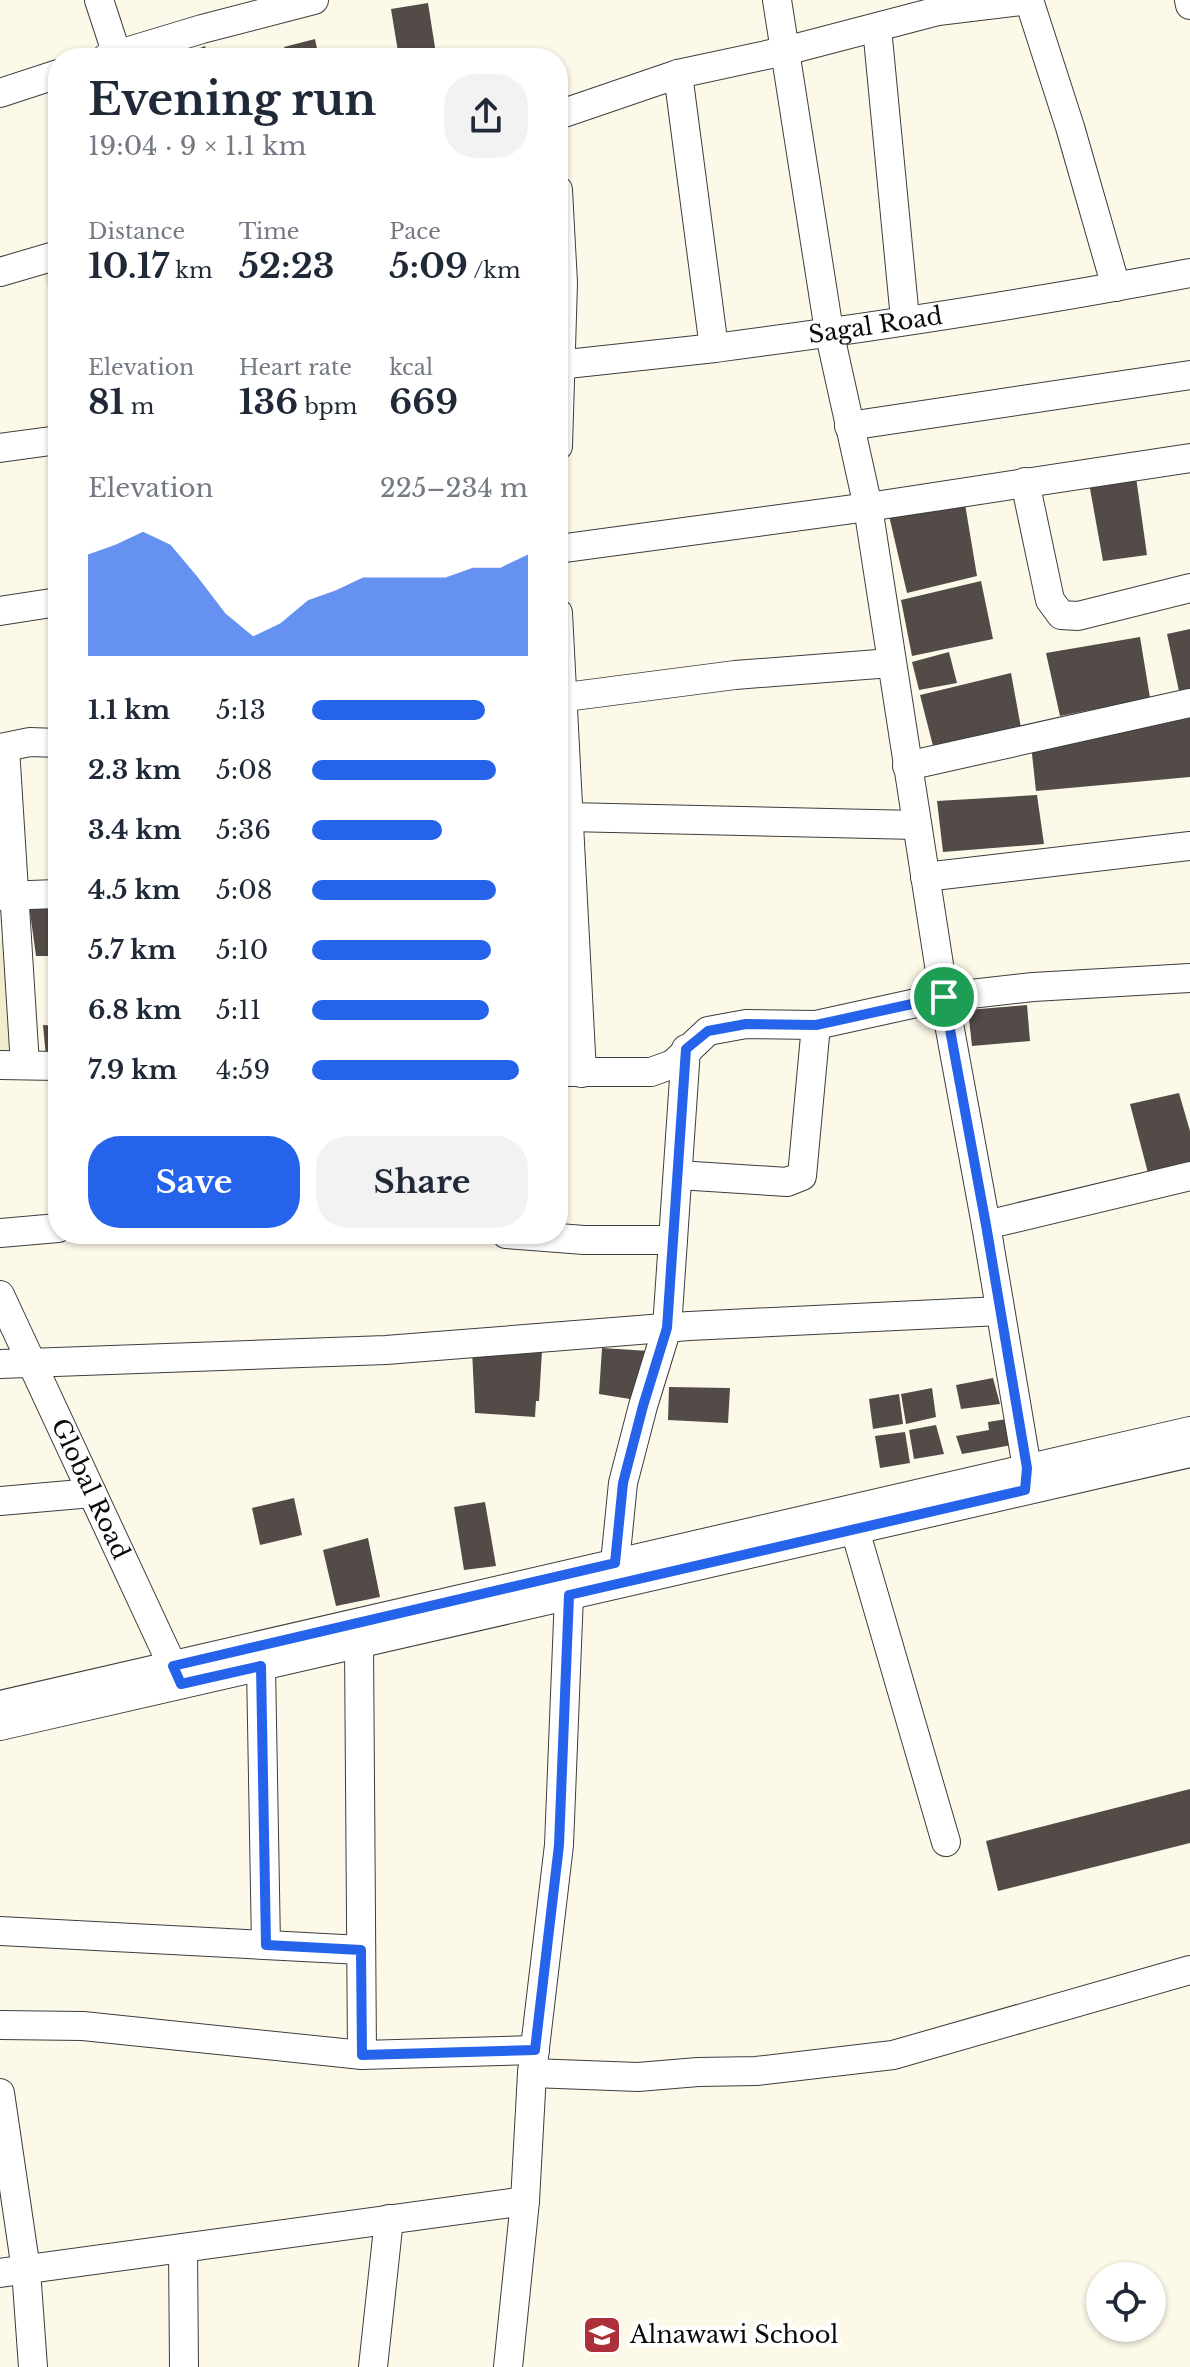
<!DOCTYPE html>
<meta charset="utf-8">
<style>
body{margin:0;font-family:"Libre Baskerville",serif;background:#f2f2f3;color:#1f2937;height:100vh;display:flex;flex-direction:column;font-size:30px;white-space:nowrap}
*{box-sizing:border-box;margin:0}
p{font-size:26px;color:#747a83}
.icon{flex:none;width:44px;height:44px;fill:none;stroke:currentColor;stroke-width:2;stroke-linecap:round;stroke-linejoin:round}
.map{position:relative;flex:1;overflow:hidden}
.details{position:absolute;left:48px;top:48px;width:520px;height:1196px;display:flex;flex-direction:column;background:#fff;border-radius:32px;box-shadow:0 2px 6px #0004}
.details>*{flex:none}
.tools{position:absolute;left:1086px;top:2262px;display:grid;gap:16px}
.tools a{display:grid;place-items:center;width:80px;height:80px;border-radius:50%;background:#fff;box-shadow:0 2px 6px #0004;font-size:40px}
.pin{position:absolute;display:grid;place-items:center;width:68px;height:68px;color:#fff;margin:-34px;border:4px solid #fff;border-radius:50%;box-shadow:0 2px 8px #0007}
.round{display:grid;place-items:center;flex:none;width:84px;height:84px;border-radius:32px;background:#f2f2f3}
.overview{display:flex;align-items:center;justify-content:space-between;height:136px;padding:0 40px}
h1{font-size:44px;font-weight:700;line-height:60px}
.figures{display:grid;grid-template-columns:repeat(3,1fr);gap:12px;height:136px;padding:8px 40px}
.figures div{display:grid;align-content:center}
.figures b{font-size:34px;font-weight:700}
.figures small{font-size:22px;font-weight:400}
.figures p{font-size:22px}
.chart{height:224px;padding:16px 40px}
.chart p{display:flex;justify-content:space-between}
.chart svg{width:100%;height:144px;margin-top:8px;fill:#2563eb;opacity:.7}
.cta{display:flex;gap:16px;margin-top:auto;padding:16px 40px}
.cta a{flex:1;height:92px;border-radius:32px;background:#2563eb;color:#fff;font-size:32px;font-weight:700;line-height:92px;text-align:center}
.cta a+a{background:#f2f2f3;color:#1f2937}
ul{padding:0 40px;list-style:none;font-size:26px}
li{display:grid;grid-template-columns:128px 96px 1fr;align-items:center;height:60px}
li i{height:20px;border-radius:10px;background:#2563eb}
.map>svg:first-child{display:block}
.farmland{fill:#f0eccc}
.building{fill:#524b48}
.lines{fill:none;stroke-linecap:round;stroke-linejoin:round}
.minor-casing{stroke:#3d3d3d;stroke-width:30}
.minor{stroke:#fff;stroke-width:28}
.route-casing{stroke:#fff;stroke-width:16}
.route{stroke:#2563eb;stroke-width:10}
.labels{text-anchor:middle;stroke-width:8;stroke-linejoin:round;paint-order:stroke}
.street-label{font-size:24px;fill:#0a0a0a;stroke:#fff}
.poi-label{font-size:24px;fill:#0a0a0a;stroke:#fff;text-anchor:start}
</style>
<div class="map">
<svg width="1190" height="2367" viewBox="0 0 1190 2367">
<rect width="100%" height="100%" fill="#fdf9e9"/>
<!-- farmland -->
<path class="farmland" d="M58,263V333L43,267Z
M0,940H2L13,1050H0Z"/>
<!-- building -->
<path class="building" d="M428,3L436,54L399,58L391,9Z
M315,39L319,58H287L284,47Z
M205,46L209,58H175Z
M1136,477L1147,555L1103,561L1089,483Z
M964,498L977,576L907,593L887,507Z
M981,581L993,639L912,656L901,600Z
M1190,629V694L1180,696L1167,634Z
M1140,637L1150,698L1060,716L1046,653Z
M949,652L957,683L919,690L912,662Z
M1011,673L1021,728L933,746L920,695Z
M1190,712V777L1036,791L1031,745Z
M1037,795L1044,844L943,852L937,801Z
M58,904V956H36L29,905Z
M1027,1005L1030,1041L972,1046L968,1010Z
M43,1025L58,1026V1057L46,1056Z
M1179,1093L1190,1131V1164L1148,1173L1130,1104Z
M602,1348L649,1351L636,1400L599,1394Z
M472,1350L542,1351L539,1401H536L535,1417L475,1413Z
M993,1378L1000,1404L961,1409L956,1385Z
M669,1387L730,1388L728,1423L668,1420Z
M932,1388L936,1417L906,1424L901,1394Z
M899,1394L903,1424L873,1429L869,1399Z
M1007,1419L1012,1445L962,1454L956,1436L989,1430L988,1422Z
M936,1425L944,1454L914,1459L909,1430Z
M905,1432L910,1463L880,1468L875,1436Z
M294,1498L302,1535L260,1545L252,1508Z
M485,1502L496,1566L464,1570L454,1507Z
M368,1538L380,1597L336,1606L323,1550Z
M1190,1789V1843L998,1891L986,1841Z"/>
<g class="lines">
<defs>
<g id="minor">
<path d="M99,0L118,58"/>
<path d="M777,0L829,331L868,507L944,997L986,1225L1027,1468L1025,1490"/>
<path d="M1029,0L1070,127L1116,287"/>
<path d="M1189,0L1190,5"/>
<path d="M877,28L905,319"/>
<path d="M106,58L202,29L314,0"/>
<path d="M678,74L714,348"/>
<path d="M0,93L58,74"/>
<path d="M558,115L678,74L785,51L938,11L1029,0"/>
<path d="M558,190L563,283L558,446"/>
<path d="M0,272L58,255"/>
<path id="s1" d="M558,365C610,359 663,354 715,348C874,327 1033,303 1190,273"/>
<path d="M849,426L1190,375"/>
<path d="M0,448L58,440"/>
<path d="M1025,482L1050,600L1061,615L1078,616L1190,588"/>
<path d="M558,549L868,507L1190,458"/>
<path d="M0,611L58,602"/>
<path d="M558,613L582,1073"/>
<path d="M558,698L735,675L891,663"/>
<path d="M0,748L30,742L58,743"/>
<path d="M5,748L25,1065"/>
<path d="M907,766L1190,703"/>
<path d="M568,817L917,825"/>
<path d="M925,877L1190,846"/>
<path d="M0,896L58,894"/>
<path d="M0,1065L58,1066"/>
<path d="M558,1072H651L673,1064L708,1031L746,1024L816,1025L944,997L1033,987L1190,978"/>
<path d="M678,1175L787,1182L802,1176L816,1025"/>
<path d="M986,1225L1190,1176"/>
<path d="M0,1233L58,1228"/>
<path d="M506,1234L584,1240H673"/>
<path id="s2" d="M0,1295L180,1682"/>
<path d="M0,1364L386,1350L689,1326L1000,1311"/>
<path d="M0,1501L92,1493"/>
<path d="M855,1530L946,1842"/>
<path d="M615,1563L623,1483L643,1406L667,1328L686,1049"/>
<path d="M359,1644L362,2055"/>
<path d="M261,1666L266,1945"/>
<path d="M0,1705L1190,1431"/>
<path d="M0,1726L1190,1453"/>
<path d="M0,1931L361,1950"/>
<path d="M0,2025L83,2026L362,2055L535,2050"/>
<path d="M532,2073L638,2077L698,2072L756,2071L893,2055L1190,1970"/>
<path d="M0,2093L26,2270L33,2367"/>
<path d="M183,2248L184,2367"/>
<path d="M0,2273L525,2201"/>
<path d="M373,2367L389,2219"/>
<path d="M508,2367L525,2201L532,2073L559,1845L569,1595"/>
</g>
</defs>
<!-- minor casing -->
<use href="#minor" class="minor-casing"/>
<!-- minor -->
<use href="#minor" class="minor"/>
</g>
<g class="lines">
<defs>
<path id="route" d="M944,997L986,1225L1027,1468L1025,1490L569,1595L559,1845L535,2050L362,2055L361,1950L266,1945L261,1666L181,1684L173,1666L615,1563L623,1483L643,1406L667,1328L686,1049L708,1031L746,1024L816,1025Z"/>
</defs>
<!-- route casing -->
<use href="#route" class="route-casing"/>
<!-- route -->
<use href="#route" class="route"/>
</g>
<!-- icons -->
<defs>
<symbol id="school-square" viewBox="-11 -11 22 22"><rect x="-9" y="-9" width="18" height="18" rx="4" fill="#ad2f39" stroke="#fff"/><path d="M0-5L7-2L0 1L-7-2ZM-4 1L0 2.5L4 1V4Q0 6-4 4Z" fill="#fff"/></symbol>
</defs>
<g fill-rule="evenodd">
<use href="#school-square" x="580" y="2313" width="44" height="44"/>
</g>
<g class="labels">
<!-- street labels -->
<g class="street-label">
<text dy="8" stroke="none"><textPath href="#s1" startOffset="320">Sagal Road</textPath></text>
<text dy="8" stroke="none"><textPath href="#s2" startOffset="214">Global Road</textPath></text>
</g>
<!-- poi labels -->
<g class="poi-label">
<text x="630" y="2343">Alnawawi School</text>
</g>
</g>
</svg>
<div class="tools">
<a><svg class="icon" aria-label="locate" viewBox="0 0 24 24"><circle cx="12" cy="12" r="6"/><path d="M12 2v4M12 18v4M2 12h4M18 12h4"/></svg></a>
</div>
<div class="pin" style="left:944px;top:997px;background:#1e9e55"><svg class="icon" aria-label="arrive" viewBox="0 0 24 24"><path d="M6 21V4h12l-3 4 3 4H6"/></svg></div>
<section class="details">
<div class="overview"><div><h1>Evening run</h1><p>19:04 · 9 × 1.1 km</p></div><a class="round"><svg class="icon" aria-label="share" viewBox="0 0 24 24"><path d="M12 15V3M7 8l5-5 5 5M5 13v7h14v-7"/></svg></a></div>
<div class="figures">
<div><p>Distance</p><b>10.17<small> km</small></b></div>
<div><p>Time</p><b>52:23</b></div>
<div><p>Pace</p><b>5:09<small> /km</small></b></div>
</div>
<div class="figures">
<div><p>Elevation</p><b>81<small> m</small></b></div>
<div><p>Heart rate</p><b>136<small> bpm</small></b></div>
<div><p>kcal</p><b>669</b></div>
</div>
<div class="chart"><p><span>Elevation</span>225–234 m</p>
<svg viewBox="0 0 160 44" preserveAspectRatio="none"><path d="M0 44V13L10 10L20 6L30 10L40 20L50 31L60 38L70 34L80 27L90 24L100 20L110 20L120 20L130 20L140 17L150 17L160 13V44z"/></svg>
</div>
<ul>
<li><b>1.1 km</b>5:13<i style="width:80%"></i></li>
<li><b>2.3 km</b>5:08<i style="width:85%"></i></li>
<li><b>3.4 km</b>5:36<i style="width:60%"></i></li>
<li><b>4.5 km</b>5:08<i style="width:85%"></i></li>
<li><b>5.7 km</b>5:10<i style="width:83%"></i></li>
<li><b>6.8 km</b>5:11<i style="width:82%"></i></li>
<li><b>7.9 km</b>4:59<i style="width:96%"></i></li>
</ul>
<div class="cta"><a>Save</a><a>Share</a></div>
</section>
</div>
